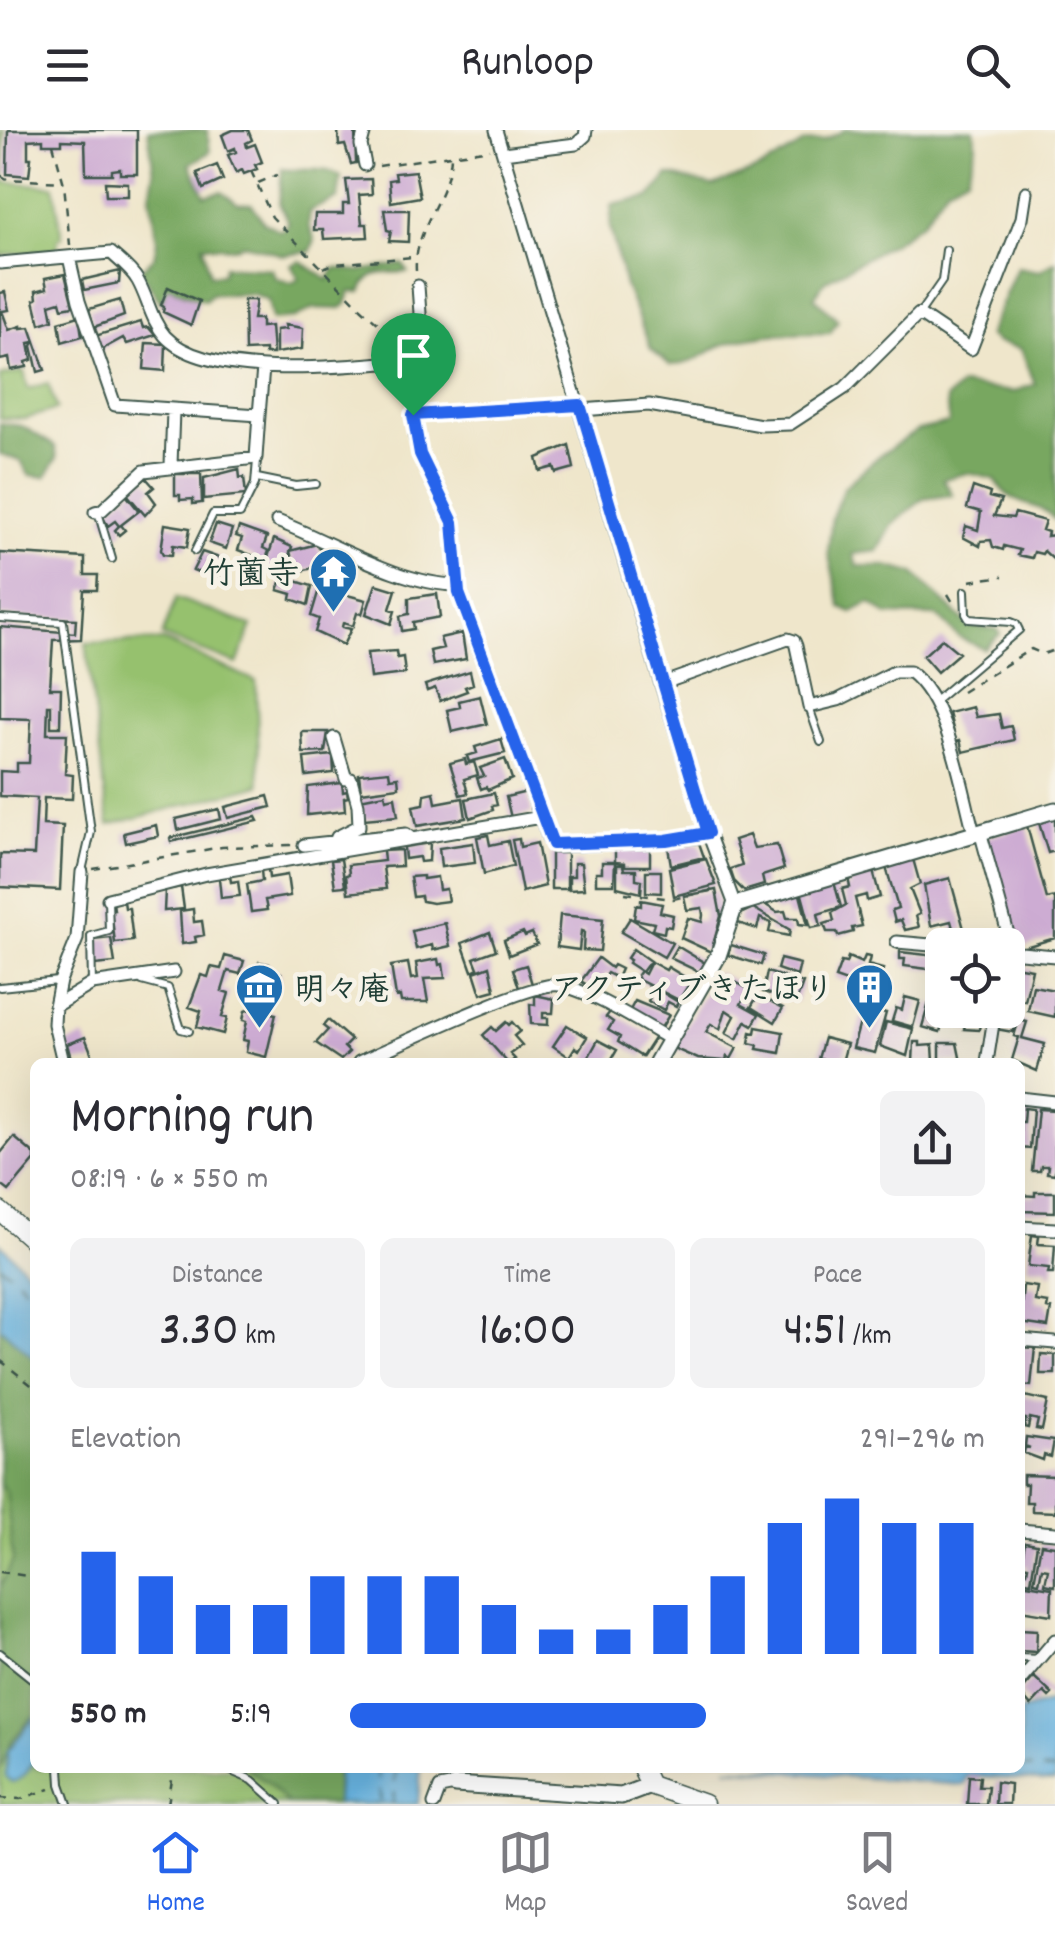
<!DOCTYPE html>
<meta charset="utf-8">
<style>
body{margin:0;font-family:Dekko,"Klee One",sans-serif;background:#f2f2f3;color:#2b2b33;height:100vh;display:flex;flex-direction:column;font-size:38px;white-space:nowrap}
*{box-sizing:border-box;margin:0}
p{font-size:32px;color:#7c7c81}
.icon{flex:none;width:55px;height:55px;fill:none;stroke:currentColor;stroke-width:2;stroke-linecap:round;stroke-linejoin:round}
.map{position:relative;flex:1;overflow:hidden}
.sheet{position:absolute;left:30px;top:928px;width:995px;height:715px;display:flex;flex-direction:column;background:#fff;border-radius:15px;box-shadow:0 10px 40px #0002}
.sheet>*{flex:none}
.tools{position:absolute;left:925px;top:798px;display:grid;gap:20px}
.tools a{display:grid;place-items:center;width:100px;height:100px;border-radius:15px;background:#fff;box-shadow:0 10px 40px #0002;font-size:50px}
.pin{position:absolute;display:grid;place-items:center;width:85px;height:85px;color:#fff;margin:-102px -42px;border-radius:50% 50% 50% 0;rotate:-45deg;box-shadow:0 0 10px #0007}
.pin .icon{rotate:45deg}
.round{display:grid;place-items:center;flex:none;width:105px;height:105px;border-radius:15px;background:#f2f2f3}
.summary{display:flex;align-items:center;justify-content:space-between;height:170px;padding:0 40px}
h1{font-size:55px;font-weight:600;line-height:75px}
.stats{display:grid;grid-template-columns:repeat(3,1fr);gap:15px;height:170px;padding:10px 40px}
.stats div{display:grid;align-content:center;border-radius:15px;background:#f2f2f3;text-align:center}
.stats b{font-size:50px;font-weight:600}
.stats small{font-size:28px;font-weight:400}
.stats p{font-size:28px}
.chart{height:280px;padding:20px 40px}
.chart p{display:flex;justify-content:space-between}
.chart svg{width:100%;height:180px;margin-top:10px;stroke:#2563eb;stroke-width:6}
ul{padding:0 40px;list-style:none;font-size:32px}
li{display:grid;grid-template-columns:160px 120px 1fr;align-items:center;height:75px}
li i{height:25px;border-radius:12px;background:#2563eb}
header{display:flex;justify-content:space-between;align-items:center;height:130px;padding:0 40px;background:#fff;font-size:45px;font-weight:600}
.tabs{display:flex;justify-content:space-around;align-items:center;height:140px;border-top:2px solid #e1e1e2;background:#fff;font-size:28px;color:#7c7c81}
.tabs a{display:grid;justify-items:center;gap:5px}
.tabs .selected{color:#2563eb}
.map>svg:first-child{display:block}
.green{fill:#96c16e;stroke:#5a7f51;stroke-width:2.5}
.forest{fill:#78a761;stroke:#4c724a;stroke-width:2.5}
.water{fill:#68b3e0;stroke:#44788a;stroke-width:2.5}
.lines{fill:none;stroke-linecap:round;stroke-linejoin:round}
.ferry{stroke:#315a5f;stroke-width:2.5;stroke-dasharray:12 10;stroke-linecap:butt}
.building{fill:#cdacd3}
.service-casing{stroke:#3e564b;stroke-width:10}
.minor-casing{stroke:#3e564b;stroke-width:15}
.tertiary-casing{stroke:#3e564b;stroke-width:19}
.primary-casing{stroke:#3e564b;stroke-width:21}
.path{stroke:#3e564b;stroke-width:2.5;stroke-dasharray:8 8;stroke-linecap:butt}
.service{stroke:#fff;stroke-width:6}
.minor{stroke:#fff;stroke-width:11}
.tertiary{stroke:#fff;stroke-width:15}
.primary{stroke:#fff;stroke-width:18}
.route-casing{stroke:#fff;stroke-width:20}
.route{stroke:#2563eb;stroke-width:12}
.labels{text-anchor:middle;stroke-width:9;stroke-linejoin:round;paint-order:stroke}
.poi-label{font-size:32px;font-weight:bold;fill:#1f3d34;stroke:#f7f3e8;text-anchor:end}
</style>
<header><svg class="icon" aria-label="menu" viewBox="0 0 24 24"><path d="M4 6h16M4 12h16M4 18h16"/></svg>Runloop<svg class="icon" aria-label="search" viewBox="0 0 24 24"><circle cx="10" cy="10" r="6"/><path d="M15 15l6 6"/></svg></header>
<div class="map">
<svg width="1055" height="1674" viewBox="0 0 1055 1674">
<rect width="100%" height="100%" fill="#f7f3e8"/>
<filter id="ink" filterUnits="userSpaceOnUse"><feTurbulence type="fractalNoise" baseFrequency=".01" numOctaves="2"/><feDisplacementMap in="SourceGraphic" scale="20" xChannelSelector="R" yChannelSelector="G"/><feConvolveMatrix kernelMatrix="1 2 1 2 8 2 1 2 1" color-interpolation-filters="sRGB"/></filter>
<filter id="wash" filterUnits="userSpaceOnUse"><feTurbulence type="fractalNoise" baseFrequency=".0048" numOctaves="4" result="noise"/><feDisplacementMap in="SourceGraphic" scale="40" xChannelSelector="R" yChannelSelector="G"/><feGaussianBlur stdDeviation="2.25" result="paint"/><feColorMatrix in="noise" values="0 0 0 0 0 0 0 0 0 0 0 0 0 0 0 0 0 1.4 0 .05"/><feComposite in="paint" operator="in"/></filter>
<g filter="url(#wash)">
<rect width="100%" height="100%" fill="#efe6cb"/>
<!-- green -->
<path class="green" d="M0,0H4V52L54,56L62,107L58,108L57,120L0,125Z
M24,241L28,259L48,253L57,279L25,289L0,288V246Z
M176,468L252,496L237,534L162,506Z
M164,511L256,551L260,655L109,695L86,513Z
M0,1197L35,1229V1638H338L336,1674H0Z"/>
<!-- forest -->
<path class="forest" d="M148,0H207L210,22L190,34L205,65L222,61L237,73L252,74L263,92L281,101L289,93L279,73L282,39C303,43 323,34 341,47L338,68L309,81V96L315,110L310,122L283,125L244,114L233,118L203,115L210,145L222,144L224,136L272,139L275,148L291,153L299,149L291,135L300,131L328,150L335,138L359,141L403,134L408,142C385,145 370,137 361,162H350L346,174L340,179L314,178L295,188L272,190L268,170L254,164H211L205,170L170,158L161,173L140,141L154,127L157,111L150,65L154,43Z
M845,0H974L976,16L967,46L947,57L922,92L891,114L825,151L814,167L838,190L830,203C795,204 753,202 720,216C699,226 696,234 670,235L651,219L625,156L610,97L612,75L650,67L668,45L713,56L762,38L804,13L824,10Z
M1055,131V390C1034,367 1016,383 994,349L968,343L943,349L953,365L923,369L893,394L878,421L853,424L857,436H886L913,443L969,496L997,499L1000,504L984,519L960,508L937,486L887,485L870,473L852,482L841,477L828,422L832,387L844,357L879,326L918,300L949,293L946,269L961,255L1013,262L1035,254L1021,219L996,212L988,205L1017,137L1039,141Z
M0,293L22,296L55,316L57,328L46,347L29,345L21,331L0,324Z
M0,1197L35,1229V1584L11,1612L0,1640V1458L13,1430L6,1361L0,1355Z
M245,1638H337L336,1674H287L267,1652Z"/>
<!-- water -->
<path class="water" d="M0,1113L35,1149V1229L0,1197Z
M1055,1571V1652L967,1646L963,1655L726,1638H1020V1581Z
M35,1587C35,1612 40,1643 12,1652L6,1647L8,1621Z
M338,1638H421L418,1674H336Z"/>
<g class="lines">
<!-- ferry -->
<path class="ferry" d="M0,1135L19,1150L35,1170
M1020,1637L1055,1641
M377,1638L381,1674
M393,1674L396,1638"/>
</g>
<g id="blocks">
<!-- building -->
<path class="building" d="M8,0H137V44H120V39L112,40V44H86L85,11L62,10V14H43V9L28,10V28H31L29,46L7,44Z
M233,0H248L252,10L246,13L247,17L255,14L262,32L255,35L257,39L244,44L242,40L236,43L228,25L236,22L235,18L228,21L222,5Z
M338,0H355L356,33L351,34L345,15L339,16Z
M217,35L223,50L203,59L197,43Z
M415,41L420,67L391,72L389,50L396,49L395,43Z
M371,49L372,64L359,65L362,94H367L368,107L324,109L323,100H314L315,84H343V74H349L346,50Z
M105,52L128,53V66H106Z
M384,80H409L408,112L389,111L391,101L387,100Z
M120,141L119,153L84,160L82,150Z
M65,144L73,176L62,178L60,171L50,174L53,190L40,194L34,170L37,169L36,161L47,158L45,148Z
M168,157L199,171L191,195L163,182L164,177L161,175Z
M5,162L9,180L2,181L9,200L21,196V198L30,197L45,240L38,242L32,216L34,212L29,213L32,230L26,232L27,237L11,240L9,228L0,230V163Z
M120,170L124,186L94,197L89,179Z
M244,170H256L253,189H261V197L271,196L273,224H265V220L245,221Z
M79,186L82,206L62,212L59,192Z
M141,192L143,198L148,197L155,205L127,214L123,208L99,221L95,206Z
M285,195L303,198L302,219L276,223V200L286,199Z
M146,213L166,214L165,241L144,239Z
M569,315L574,338L556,343L554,337L540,341L537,328Z
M239,339L240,348L244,347L246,365L204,369V348Z
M175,344H201L202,373L193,374V369L180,370V365H175Z
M146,348L154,357L148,362L156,373L145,385L127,364Z
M973,357L990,363L989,367L1001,370L994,386L1013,388L1015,383L1045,391L1042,400L1048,402L1047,406L1055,405V431L1044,421L1042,424L1034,422L1032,428L1018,425L1020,420L1004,416L1003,420L993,417L991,410L981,411L980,416L963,407L966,396L978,400L981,382L967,378Z
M126,365L139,381L121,395L125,400L119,405L115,400L119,396L115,391L108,396L102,386Z
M165,394L190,398L187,417L173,415L172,425L163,424L161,420Z
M216,394L232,399L226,419L209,413Z
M239,397L267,407L263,418L269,421L263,437L252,432L254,426L238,420L242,408L236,406Z
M274,409L292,417L286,434L294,437L290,421L317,414L322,425L317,437L297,442L296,439L293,446L265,436Z
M202,422L225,430L218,450L193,440Z
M0,423L85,428V445H98L97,460H84L81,509L53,510L50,558H61L60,597H51V575H48L47,604H67L65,644L73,645L72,669L44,668L43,695L63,696L60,760L0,757V724L34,725L37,668L0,666V641L17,642V633H29L31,589L0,588V497L75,503L76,489L0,486Z
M283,447L312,456L308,475L291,469L292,464L278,460Z
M329,454L345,459L343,464L366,470L362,484L357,483L353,496L343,493L342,497L351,499L343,515L315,502L319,489L311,486L320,456L328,458Z
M376,454L396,460L390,479L395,481L391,494L366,484Z
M437,464L440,487L413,492L414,499L402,501L400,486L409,484V468Z
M462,503L466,529L433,535L430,521L443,518L440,508Z
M942,509L959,523L937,542L923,526Z
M396,521L397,528L403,527L405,544L370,548L367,523Z
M470,541L473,554L465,557L467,561L440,571L435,558L427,561L425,555Z
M480,566L487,594L452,602L447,580L460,577L459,571Z
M973,577L976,587L999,584L1002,598L1011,596L1014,610L963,622L960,610L956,611L949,583Z
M302,602H328L325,622L303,623Z
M501,609L505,623L469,632L467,626L477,623L475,617Z
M333,625L334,643L306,646L304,628Z
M465,629L466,634L474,632L478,645L464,649L468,663L460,665L450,633Z
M505,629L512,649L488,660L486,657L481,659L477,648L484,646L480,638Z
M389,641L390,648L398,647L399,657L361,662L359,644Z
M342,653L343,662L347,661L348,667L344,668L345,681L307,685L308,657Z
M434,662L436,673L463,668L466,688L417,696L413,676L424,674L425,664Z
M527,662L532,683L511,688L506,667Z
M494,663L497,675L492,676L493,680L470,688L466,669Z
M385,664L386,669L395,667L398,686L364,689L360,669Z
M268,666L271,677L228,688L225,677Z
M219,679L221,689L178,700L176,689Z
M256,687L258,691L171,712L170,708Z
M1055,688V721L1048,723L1039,693Z
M156,695L158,706L126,713L124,703Z
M1027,696L1047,769L1055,767V808L1015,820L985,708Z
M488,705L490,715L508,711L513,736L484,744L477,707Z
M749,705L754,718L777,715L784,739L762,746L764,755L744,761L734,751L730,739L742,735L734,710Z
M519,709L520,717L537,713L545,756L522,762L512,710Z
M430,713L429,731L420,732L419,727L405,729L404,717Z
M473,713L475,733L441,737L439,718Z
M699,713L704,727L671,735L668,717Z
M615,719H650V736H625V733L615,732Z
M401,720L402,736L383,737L386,759L348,763L346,745L349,744L348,735L384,731L383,721Z
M551,723H567V759H551Z
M341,729L345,756L335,757L331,730Z
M706,729L716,755L674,766L669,738Z
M913,729L920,754L910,759L920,784L916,786L919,797L905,800L901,790L895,792L892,780L898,778L886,737Z
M602,732H615L614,754H596V742H602Z
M574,733H581L584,759L569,760V746H574Z
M617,735H623L624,740H636V749L642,750L641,763L617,757Z
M268,739L269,748L287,745L290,766L265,770L267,780L251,782L247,754L262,751L261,740Z
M646,741H661V763L646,762Z
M873,741L880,767L867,771L866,765L855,768L862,796L852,798L853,802L838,806L837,802H827L824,794L834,791L832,783L846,775L842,759L850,757L848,748Z
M230,746L231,752L238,751L240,766L221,768L219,748Z
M423,746V749L437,747L439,760L446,759L448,771L432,773L422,771L421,766L413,767L410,747Z
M950,748L964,799L954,802L951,791L931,796L924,755Z
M834,752L841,777L818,784L821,796L811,798L801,761Z
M181,757L184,779L164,781L165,760Z
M716,760L721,786L711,822L681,808L688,788L702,792L703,785L702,778L687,780L684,766Z
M799,761L808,795L799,794L798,788H787L785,781L777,782L766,775V772Z
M641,770L662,774L660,782L673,785L671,797L665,796L664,803L652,800L654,793L634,789L636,775L641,776Z
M124,771L125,778H129L133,811L115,813L111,780H114L113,772Z
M753,778L790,800L789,806L769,802L771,793L760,788L757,799L738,793L740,784Z
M193,779L194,792L202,791L204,805L195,807L196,812L182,814L180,781Z
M560,785L603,789L600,821L583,820L584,802L581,801L579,820L557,817Z
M630,788L672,813L664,827L621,802Z
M445,793L450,816L433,820L432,815L416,819L412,801Z
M490,802L496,820L474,828L478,838L472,841L462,813Z
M523,802L525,806L532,803L537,814L509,825L504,810Z
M111,808L115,833L95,835L93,810Z
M731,815L764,825L761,835L728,825Z
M677,816L705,833L699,842L670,828Z
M633,819L650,831L642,842L628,833L630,830L627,828Z
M900,822L937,826L936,840L904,836L905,829H900Z
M225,826L244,831L240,844L228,841L222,861L229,863L222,887L227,888L223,904L197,897L201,881L189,877L201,845L208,847L211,837L221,839Z
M865,826L870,827L868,835L883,839L875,862L835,848L841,832L846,833L848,827L862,833Z
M598,828L611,838L613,835L621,839L617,848L607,843L598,855L594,852L590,857L581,851Z
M438,829L439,835L443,834L445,848L424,849L428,872H401L400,866L396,867L391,836L408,833L411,849L418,848L416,833Z
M780,829L800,834L797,846L777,839Z
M259,832L269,834L268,840L281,843L277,858L255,848Z
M651,832L666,840L668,837L691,851L679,870L639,850L637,845L640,841L645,844Z
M526,835L532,854L519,858L513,839Z
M490,836L495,860L481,864L474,842Z
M1015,836L1032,839L1025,871L1012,869Z
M717,842L754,862L750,870L745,867L741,874L759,884L753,895L746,891L737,909L726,903L735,886L726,880L720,899L711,894L706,902L737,918L731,929L727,926L726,931L698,929L673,918Z
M767,842L803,853L796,872L763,862Z
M1033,856L1055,860V887L1028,881Z
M655,858L678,872L676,876L668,872L664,880L648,871Z
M535,865L554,869L553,883H543V888H548V895L531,894L530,874L535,875Z
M758,865L783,878L775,892L751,877Z
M905,867L920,871L913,897L892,891L896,878L902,880Z
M635,871L669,885L661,898L629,882Z
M929,873L946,880L940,902L922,897Z
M864,878L886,883L875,923L853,918Z
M250,879L276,884L266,927L246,922L248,911L243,910L247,891L243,890L245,881Z
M962,880H982L979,900L964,899L965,895H960Z
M610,882L655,907L642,927L618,912L620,907L608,900L613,892L606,887Z
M1000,882L1017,886L1013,902L996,899Z
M328,890L351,910L344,917L349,922L341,930L316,913L328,900L323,896Z
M1019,890L1027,892L1022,908L1045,914L1037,941L1012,930L1019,907L1014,906Z
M506,892L509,895L512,892L520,901L514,906L522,915L510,924L515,929L511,932H507L483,905L492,897L496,901Z
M886,892L913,899L907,926L880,916Z
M567,895L587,907L579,920L575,917L569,927L553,916Z
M756,897L783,902L780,923L757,919L758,915L749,913L751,902L755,903Z
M85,907L95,932H72L67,914Z
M824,908L847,914L842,932L818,929Z
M598,910L617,920L610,932L587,930Z
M914,912H920V916L933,915L934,932H913Z
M940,913H957L961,932H940Z
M1024,978L1033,979L1030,1019L1020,1018V992H1023Z
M1038,979L1055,980V1044L1047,1043L1048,1036H1041L1040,1041H1032Z
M14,1007L35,1025V1030L9,1061L0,1054V1024Z
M1035,1062H1055V1082L1020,1081V1065L1035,1066Z
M1032,1105L1039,1106L1038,1114L1055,1115L1053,1143H1048L1049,1138L1028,1136Z
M1023,1155L1037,1157L1035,1171L1048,1173L1047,1178L1051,1179L1048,1197L1020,1193Z
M1020,1217L1035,1218L1031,1256L1020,1255Z
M1041,1224L1055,1225V1244H1040Z
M1020,1265L1048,1271L1042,1300L1036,1299L1038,1290L1030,1288L1028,1298L1024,1297L1026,1289L1020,1288Z
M1026,1307L1054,1311L1051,1327L1044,1325L1043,1330L1024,1323L1025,1317L1030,1318L1025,1316Z
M1023,1345L1055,1346V1382L1032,1381V1372H1026L1027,1354H1023Z
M1025,1412L1037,1414L1031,1452L1020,1450V1441L1027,1442L1028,1436L1021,1435Z
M1041,1414L1055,1416V1456L1045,1454L1048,1439L1042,1438L1039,1453L1034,1452Z
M1020,1453L1052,1458L1051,1485L1020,1480Z
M1020,1499L1037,1500L1036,1522L1020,1521Z
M1034,1547L1052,1564L1049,1567L1044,1562L1031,1576L1020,1563Z
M969,1646L980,1647L979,1656H988L986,1674H967Z
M996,1652L1010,1654L1009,1674H995Z"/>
</g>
</g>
<g filter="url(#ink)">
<use href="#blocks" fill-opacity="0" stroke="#3e564b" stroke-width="2.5"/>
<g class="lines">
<defs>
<path id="service" d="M919,184L942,151L946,120
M257,348L296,356L316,354
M98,382L112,429
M195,421L213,384H240L255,354L257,330
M319,455L332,415
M0,488L63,492L91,702L82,741
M935,571L1019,500L1016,494L1011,492L969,489L966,484L965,461
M809,577L821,612
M142,851L168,858L181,899L189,901
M92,854L91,806L109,801L108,770
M0,857L58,851
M0,1523L35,1551
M1020,1528L1038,1529
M60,1638L61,1654L68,1674
M224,1638L252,1650L279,1674"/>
<path id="minor" d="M365,0L361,15L365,35
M496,0L661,554L708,703L735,775
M503,23L576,14L585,6L586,0
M69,127L79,171L115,275L259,285L263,238
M0,133L111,123C120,131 132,140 138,151C148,169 151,190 165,206C207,252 349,236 405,231L416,237L415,307L423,331L453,392L459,463L549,709L559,716L666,710L708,703
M416,237L422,211L418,156
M581,280L649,275L761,295L790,294L845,258L919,184L971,219L1022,88L1026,62
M413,285L579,275
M171,335L173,281
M95,382L102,380L144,341L256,328L259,285
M277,391C332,412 399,455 458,455
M661,554L788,509L794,511L796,516L809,577L838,570L894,542H910C949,572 961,656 974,703
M334,608L346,649H351L358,675L359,696L337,707L335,712
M980,701L1013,822
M304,715L406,704L411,708
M108,769L206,744L541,687
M897,812L942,816
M1009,822L1055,826
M55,876L92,854L174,842
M63,932L54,894L55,876L60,851L77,809L82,742
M359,932C392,918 532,851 559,855C587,859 643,894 669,909
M987,932L995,881
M1020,968L1055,972
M1020,1097L1055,1099
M1020,1210L1055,1213
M1020,1400L1055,1403
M1020,1551L1055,1510
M434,1674L440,1658L455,1655"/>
<path id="tertiary" d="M657,932L718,826L735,775L1055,680
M455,1655L621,1666L650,1655"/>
<path id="primary" d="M0,1081L35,1112
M642,1638L650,1655L704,1674"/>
</defs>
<!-- service casing -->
<use href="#service" class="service-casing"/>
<!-- minor casing -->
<use href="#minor" class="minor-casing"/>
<!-- tertiary casing -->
<use href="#tertiary" class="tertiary-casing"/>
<!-- primary casing -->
<use href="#primary" class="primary-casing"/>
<!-- path -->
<path class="path" d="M53,14L64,54L70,115
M379,36L490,19
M251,41L272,87L361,178L406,218
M0,45L7,49L62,52
M258,53L277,45
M323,138L334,134L414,127
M416,141C413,100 449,66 451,26
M970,451L1003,446
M948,464L954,474
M962,562L1031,519L1043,524L1055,520
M93,739L222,717L293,715
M625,763L673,769L717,759
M0,1230L35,1258
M0,1442L35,1447
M0,1668L20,1669L50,1659
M168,1674L174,1638"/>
<!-- service -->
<use href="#service" class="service"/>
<!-- minor -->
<use href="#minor" class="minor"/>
<!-- tertiary -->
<use href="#tertiary" class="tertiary"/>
<!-- primary -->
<use href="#primary" class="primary"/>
</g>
</g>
<g class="lines" filter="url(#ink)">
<defs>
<path id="route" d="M580,275L708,703L666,710L553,714L459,463L453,392L420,324L413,285Z"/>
</defs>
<!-- route casing -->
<use href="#route" class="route-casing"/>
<!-- route -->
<use href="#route" class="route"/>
</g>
<!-- icons -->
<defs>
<symbol id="temple-pin" viewBox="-11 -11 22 30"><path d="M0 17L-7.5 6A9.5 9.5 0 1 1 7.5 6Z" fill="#1f6fb2" stroke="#f7f3e8"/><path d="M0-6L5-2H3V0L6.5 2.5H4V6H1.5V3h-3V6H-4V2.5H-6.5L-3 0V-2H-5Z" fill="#fff"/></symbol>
<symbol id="museum-pin" viewBox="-11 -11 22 30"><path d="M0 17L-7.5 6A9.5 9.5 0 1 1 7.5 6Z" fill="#1f6fb2" stroke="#f7f3e8"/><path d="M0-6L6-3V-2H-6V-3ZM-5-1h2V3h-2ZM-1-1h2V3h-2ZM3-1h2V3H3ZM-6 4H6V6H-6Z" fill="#fff"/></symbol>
<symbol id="building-pin" viewBox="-11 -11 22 30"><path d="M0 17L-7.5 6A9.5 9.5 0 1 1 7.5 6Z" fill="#1f6fb2" stroke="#f7f3e8"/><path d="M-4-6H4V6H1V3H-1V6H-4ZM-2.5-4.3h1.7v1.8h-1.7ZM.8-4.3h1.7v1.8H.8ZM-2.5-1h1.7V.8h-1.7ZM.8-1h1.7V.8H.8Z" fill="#fff"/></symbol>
</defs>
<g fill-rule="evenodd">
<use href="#temple-pin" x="306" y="414" width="55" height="75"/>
<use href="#museum-pin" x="232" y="830" width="55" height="75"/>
<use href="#building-pin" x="842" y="830" width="55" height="75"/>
</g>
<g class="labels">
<!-- poi labels -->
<g class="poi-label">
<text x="299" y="453">竹薗寺</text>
<text x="294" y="869" text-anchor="start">明々庵</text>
<text x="835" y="869">アクティブきたほり</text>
</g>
</g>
</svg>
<div class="tools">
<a><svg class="icon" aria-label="locate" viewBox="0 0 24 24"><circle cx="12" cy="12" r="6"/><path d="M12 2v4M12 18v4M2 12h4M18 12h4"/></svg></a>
</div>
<div class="pin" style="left:413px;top:285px;background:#1e9e55"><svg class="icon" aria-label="arrive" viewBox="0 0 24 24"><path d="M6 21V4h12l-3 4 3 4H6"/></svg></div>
<section class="sheet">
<div class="summary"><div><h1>Morning run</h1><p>08:19 · 6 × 550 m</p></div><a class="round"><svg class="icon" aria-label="share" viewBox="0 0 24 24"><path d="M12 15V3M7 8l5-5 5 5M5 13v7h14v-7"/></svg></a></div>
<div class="stats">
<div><p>Distance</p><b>3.30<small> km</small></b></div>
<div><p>Time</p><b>16:00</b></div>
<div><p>Pace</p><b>4:51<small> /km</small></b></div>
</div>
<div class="chart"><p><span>Elevation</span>291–296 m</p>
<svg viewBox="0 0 160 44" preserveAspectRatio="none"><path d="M5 44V19M15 44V25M25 44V32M35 44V32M45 44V25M55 44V25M65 44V25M75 44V32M85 44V38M95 44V38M105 44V32M115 44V25M125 44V12M135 44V6M145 44V12M155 44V12"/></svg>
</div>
<ul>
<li><b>550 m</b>5:19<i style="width:56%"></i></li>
</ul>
</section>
</div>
<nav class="tabs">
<a class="selected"><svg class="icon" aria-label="home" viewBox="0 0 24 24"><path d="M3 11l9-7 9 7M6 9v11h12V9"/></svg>Home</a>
<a><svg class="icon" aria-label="map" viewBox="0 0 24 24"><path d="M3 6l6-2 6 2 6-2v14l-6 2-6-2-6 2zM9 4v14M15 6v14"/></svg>Map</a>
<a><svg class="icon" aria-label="saved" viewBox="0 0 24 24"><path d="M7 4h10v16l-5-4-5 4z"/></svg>Saved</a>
</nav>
